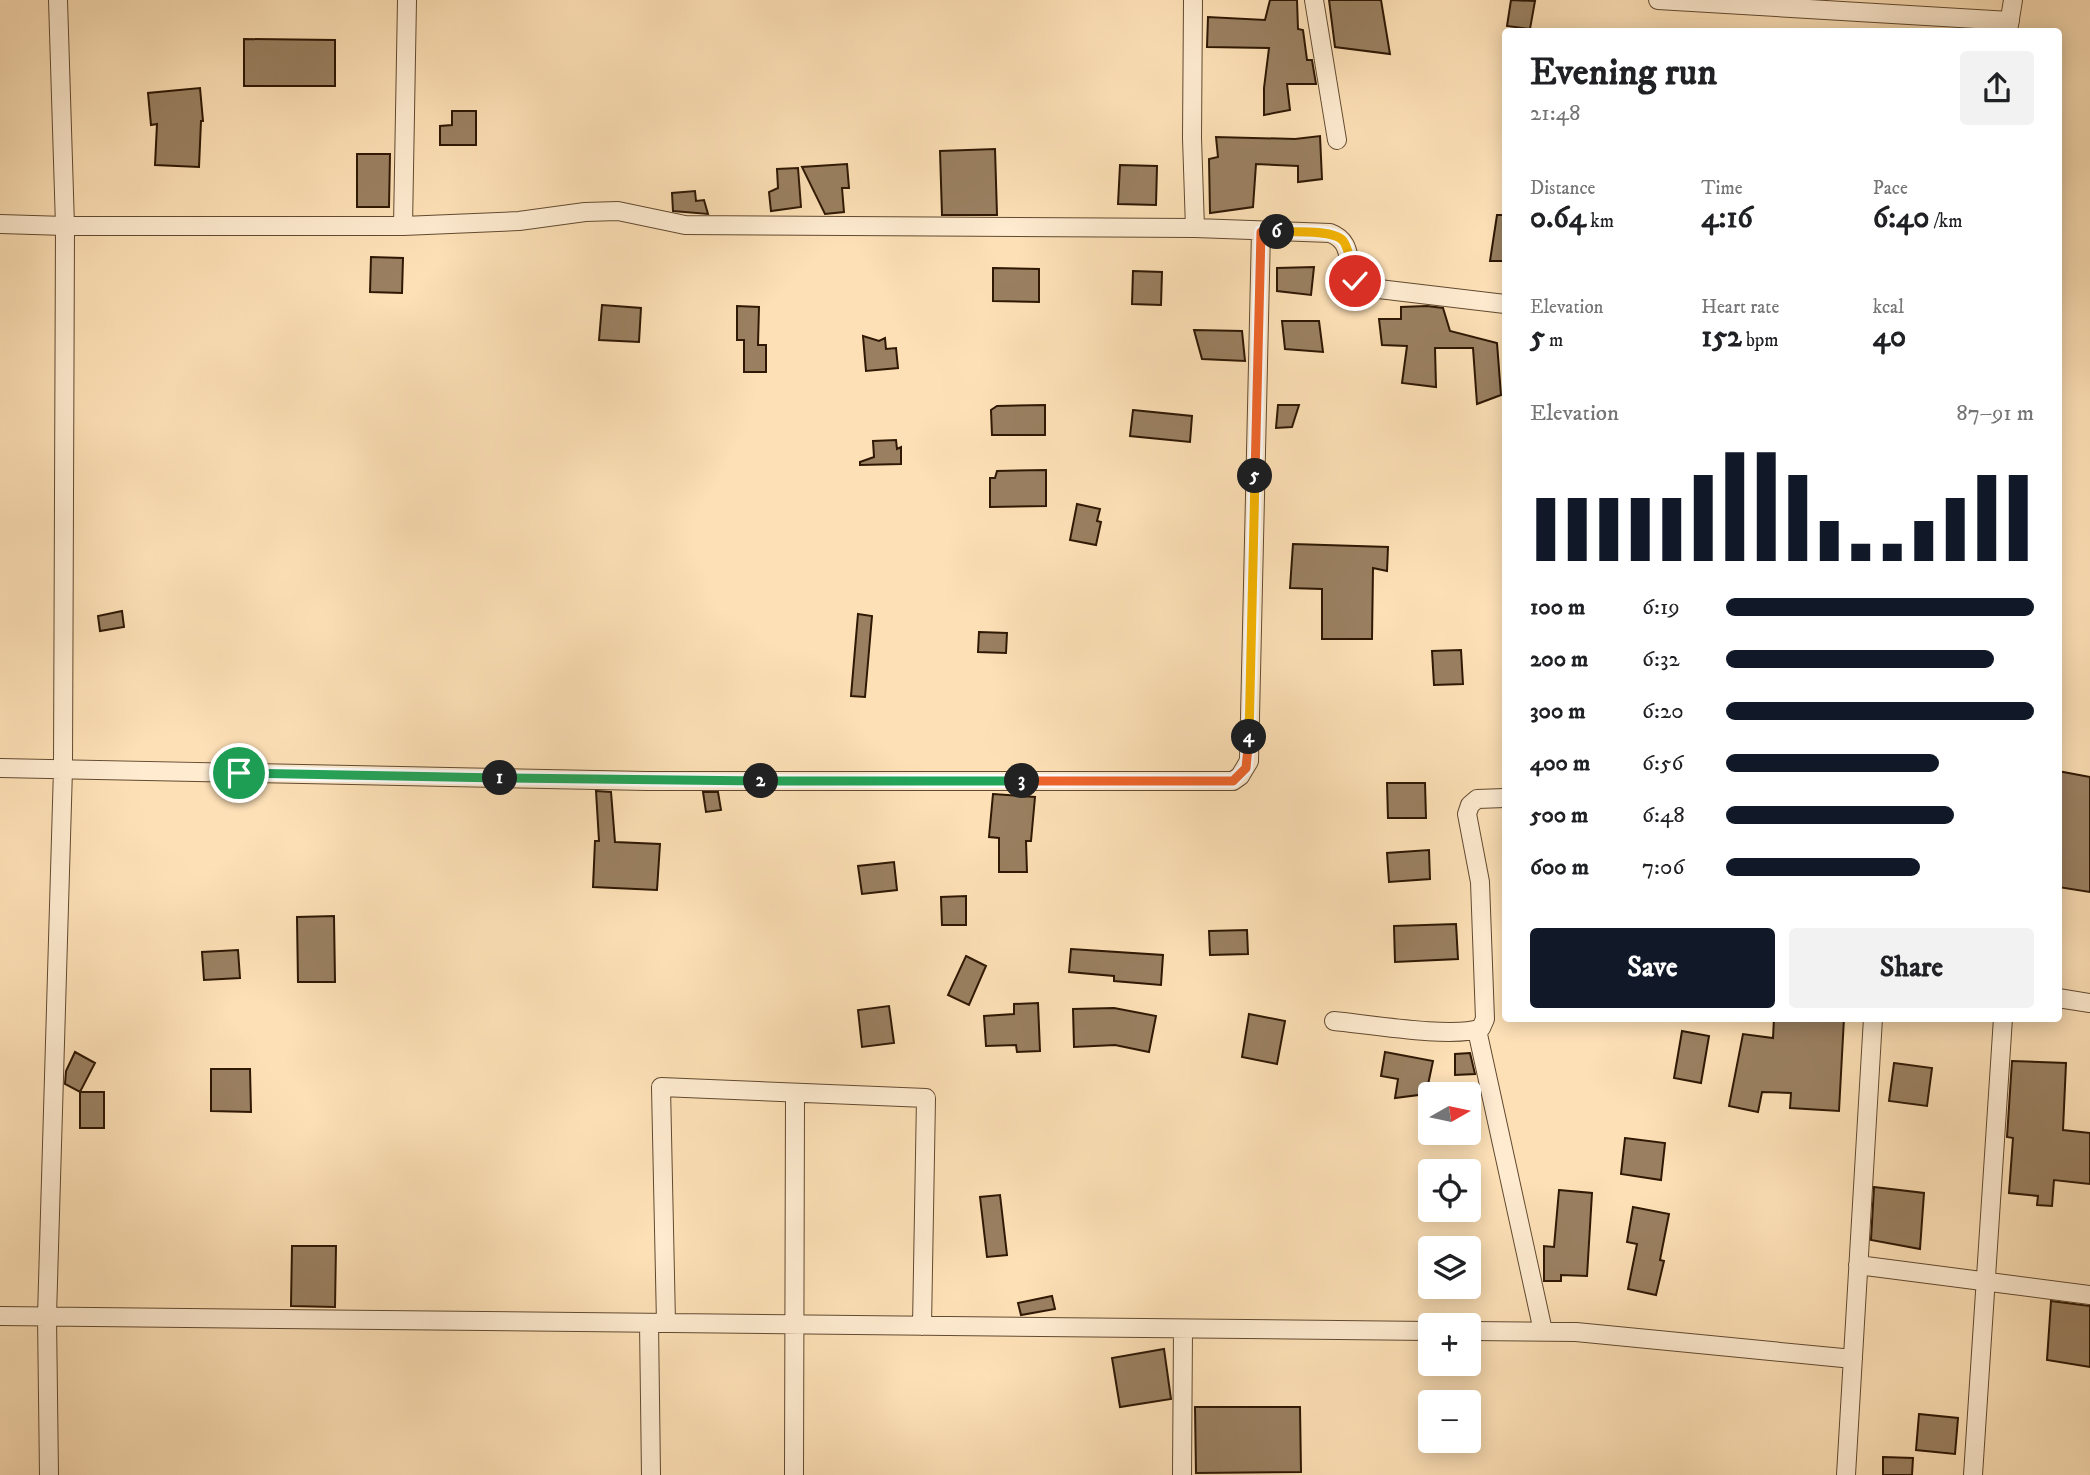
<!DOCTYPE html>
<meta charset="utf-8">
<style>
body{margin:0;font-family:"IM FELL DW Pica",serif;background:#f2f2f2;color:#202124;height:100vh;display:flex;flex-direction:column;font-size:26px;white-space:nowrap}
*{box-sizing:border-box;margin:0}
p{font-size:23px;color:#757577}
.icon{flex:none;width:38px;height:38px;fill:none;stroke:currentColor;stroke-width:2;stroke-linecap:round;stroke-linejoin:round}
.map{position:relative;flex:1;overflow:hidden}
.panel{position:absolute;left:1502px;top:28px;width:560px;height:994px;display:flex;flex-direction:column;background:#fff;border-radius:7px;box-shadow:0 4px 18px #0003}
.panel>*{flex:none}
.needle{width:46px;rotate:81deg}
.fabs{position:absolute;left:1418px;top:1082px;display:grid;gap:14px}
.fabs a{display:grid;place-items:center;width:63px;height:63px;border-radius:7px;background:#fff;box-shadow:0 4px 18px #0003;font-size:35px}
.pin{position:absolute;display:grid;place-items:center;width:60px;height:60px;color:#fff;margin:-30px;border:4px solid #fff;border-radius:50%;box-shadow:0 2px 7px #0007}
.km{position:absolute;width:35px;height:35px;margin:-18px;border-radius:50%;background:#222;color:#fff;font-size:19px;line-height:35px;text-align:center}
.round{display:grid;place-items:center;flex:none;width:74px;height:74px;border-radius:7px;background:#f2f2f2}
.headline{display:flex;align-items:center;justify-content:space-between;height:119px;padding:0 28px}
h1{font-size:38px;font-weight:700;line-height:52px}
.stats{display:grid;grid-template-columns:repeat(3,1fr);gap:10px;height:119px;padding:7px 28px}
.stats div{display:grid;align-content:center}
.stats b{font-size:30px;font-weight:700}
.stats small{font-size:19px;font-weight:400}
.stats p{font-size:19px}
.chart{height:196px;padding:14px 28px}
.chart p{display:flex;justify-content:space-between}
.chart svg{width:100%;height:126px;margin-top:7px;stroke:#111827;stroke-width:6}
.cta{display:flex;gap:14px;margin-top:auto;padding:14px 28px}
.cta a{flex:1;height:80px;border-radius:7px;background:#111827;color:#fff;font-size:28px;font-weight:700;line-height:80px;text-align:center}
.cta a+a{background:#f2f2f2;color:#202124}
ul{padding:0 28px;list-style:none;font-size:23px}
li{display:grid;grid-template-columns:112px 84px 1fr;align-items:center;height:52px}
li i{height:18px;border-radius:9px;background:#111827}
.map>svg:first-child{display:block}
.building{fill:#9a8061;stroke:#2f1804;stroke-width:2}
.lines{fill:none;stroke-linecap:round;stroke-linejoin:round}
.street-casing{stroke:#624a30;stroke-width:20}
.street{stroke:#feebd0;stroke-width:18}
.split-1-casing{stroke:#fff;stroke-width:14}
.split-2-casing{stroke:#fff;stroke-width:14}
.split-3-casing{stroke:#fff;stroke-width:14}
.split-4-casing{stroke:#fff;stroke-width:14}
.split-5-casing{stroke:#fff;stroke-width:14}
.split-6-casing{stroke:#fff;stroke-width:14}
.split-7-casing{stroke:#fff;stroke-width:14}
.split-1{stroke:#22a559;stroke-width:9}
.split-2{stroke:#22a559;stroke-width:9}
.split-3{stroke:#22a559;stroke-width:9}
.split-4{stroke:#f0652b;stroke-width:9}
.split-5{stroke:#f5b400;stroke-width:9}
.split-6{stroke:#f0652b;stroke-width:9}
.split-7{stroke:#f5b400;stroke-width:9}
</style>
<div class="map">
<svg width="2090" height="1475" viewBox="0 0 2090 1475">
<rect width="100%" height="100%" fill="#fde0b6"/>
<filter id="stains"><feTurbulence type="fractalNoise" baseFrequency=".00286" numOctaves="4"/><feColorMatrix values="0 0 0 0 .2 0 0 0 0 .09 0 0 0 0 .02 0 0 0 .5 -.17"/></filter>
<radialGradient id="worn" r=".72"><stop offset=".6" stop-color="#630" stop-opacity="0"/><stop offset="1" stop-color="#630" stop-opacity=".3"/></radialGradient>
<!-- building -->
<path class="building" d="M1270,0H1297L1298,29L1303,30L1307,60H1312L1316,84H1287L1290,110L1264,115V88L1269,48L1207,47L1208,17L1265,20Z
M1329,0H1381L1390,54L1335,47Z
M1511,0L1535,1L1530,29L1507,26Z
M244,39L335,40V86H244Z
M200,88L203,121H201L199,167L155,165L157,124L151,125L148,93Z
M452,111H476V145H440V126L452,125Z
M1320,136L1322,179L1298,182V166L1256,164L1253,207L1210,213L1209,159L1218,157L1216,137L1295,139Z
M995,149L997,215H942L940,151Z
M357,154H390L389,207H357Z
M847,164L849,188H842L844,212L825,214L802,167Z
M1120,165L1157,166L1156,205L1118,204Z
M798,168L801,207L771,211L769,192L778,188L777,169Z
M695,191L696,201L704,200L708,214L673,211L672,193Z
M1497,215H1505V261H1490Z
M371,257L403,258L402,293L370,292Z
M1314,267L1311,295L1277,291V268Z
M993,268L1039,269V302L993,301Z
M1133,271L1162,272L1161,305L1132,304Z
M602,305L641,308L639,342L599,340Z
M737,306L759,307L758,345H766V372H744V340H737Z
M1427,306L1443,308L1450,331L1497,343L1501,395L1477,404L1473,348H1435L1436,387L1402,383L1407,346L1382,345L1379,319H1401V307Z
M1282,321H1319L1323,352L1285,349Z
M1194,330L1242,331L1245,361L1202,359Z
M863,336L879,341L885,338L886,349L896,348L898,368L866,371Z
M1045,405V435H992L991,410L997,406Z
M1278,405H1299L1292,427L1276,428Z
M1133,410L1192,416L1190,442L1130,436Z
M896,440L897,449L901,447V464L860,465V462L874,457L873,441Z
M1046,470V506L990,507V478H995L997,471Z
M1077,504L1100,509L1097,521L1101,522L1096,545L1070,540Z
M1293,544L1388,547L1387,571L1373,568L1372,639H1322V589L1290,588Z
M122,611L124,627L100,631L98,616Z
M858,614L872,616L865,697L851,696Z
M979,632L1007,633L1006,653L978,652Z
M1461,650L1463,684L1434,685L1432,651Z
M2058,771L2090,777V892L2058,887Z
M1387,783H1425L1426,818H1388Z
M596,791L611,792L615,842L660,844L657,890L593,887L595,841H599Z
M703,792H718L721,810L706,812Z
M993,794L1035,797L1031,841H1026L1027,872H999V838L989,837Z
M1429,850L1430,879L1389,882L1387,853Z
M894,862L897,890L862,894L858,866Z
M966,896V925H942L941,897Z
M334,916L335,982H298L297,917Z
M1456,924L1458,959L1395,962L1394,926Z
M1247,930L1248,954L1210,955L1209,931Z
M1071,949L1163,955L1161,985L1114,981V976L1069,972Z
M238,950L240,978L204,980L202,952Z
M966,956L986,966L969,1005L948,995Z
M1038,1003L1040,1051L1017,1052L1016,1045L986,1046L984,1016L1014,1014V1004Z
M889,1006L894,1043L862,1047L858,1010Z
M1114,1008L1156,1016L1149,1052L1115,1045L1074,1047L1073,1009Z
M1249,1014L1285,1021L1277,1064L1242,1057Z
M1774,1018H1844L1839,1111L1790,1108L1791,1093L1762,1092L1758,1112L1729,1106L1743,1034L1773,1038Z
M1682,1031L1709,1036L1701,1083L1674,1078Z
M75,1052L95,1063L80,1092L65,1084L66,1071Z
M1385,1052L1433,1061L1426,1094L1395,1098L1398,1079L1381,1076Z
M1470,1053L1475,1074L1455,1075V1054Z
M2012,1061L2066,1063L2063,1130L2090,1133V1184L2054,1180L2052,1206L2037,1205L2038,1196L2009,1193L2013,1138L2007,1137Z
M1894,1063L1932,1068L1927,1106L1889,1101Z
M211,1069H250L251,1112L211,1111Z
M80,1092H104V1128H80Z
M1625,1138L1665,1143L1661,1180L1621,1174Z
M1874,1187L1924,1193L1920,1249L1871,1240Z
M1559,1190L1592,1193L1587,1276L1561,1275V1281H1544V1246L1554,1247Z
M1000,1195L1007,1255L987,1257L980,1197Z
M1633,1207L1669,1214L1660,1260L1664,1261L1656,1295L1628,1289L1637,1244L1627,1242Z
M292,1246H336L335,1307L291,1306Z
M1052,1296L1055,1309L1021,1315L1018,1303Z
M2051,1301L2090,1306V1367L2047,1360Z
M1164,1349L1171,1399L1120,1407L1112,1358Z
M1195,1407H1300L1301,1472L1196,1473Z
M1919,1414L1958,1418L1955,1454L1916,1450Z
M1883,1457L1913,1458L1912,1475H1883Z"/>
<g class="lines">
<defs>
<path id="street" d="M1193,0L1192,138L1195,228
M1314,0L1337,140
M1658,0L2010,21
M2008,31L2013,0
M0,224L65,226H403L519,221L585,212L618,211L685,225L1195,228L1330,233C1358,243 1342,273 1362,287L1505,304
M403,226L407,0
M0,768L647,781H1233L1240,776L1249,761L1261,231
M2058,998L2090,1003
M1334,1021C1366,1024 1455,1039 1481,1028L1485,1019L1480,882L1467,814L1470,805L1477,799L1505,798
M1477,1030L1543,1331
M1858,1265L2090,1295
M0,1316L1430,1331
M649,1323L651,1475
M666,1323L661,1087L926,1098L922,1326
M1468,1331L1576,1332L1853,1359
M49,1475L47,1316L63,769L65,226L58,0
M794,1475L795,1093
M1182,1475L1183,1329
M1846,1475L1873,1018
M1973,1475L2003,1018"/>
</defs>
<!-- street casing -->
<use href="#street" class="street-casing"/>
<!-- street -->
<use href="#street" class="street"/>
</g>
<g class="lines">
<defs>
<path id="split-1" d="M239,773L500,778"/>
<path id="split-2" d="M500,778L761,781"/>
<path id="split-3" d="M761,781H1022"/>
<path id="split-4" d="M1022,781H1233L1246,768L1249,737"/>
<path id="split-5" d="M1249,737L1255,476"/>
<path id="split-6" d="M1255,476L1261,232H1277"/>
<path id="split-7" d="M1277,232C1292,232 1336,229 1344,242C1350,252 1352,269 1355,281"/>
</defs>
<!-- split-1 casing -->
<use href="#split-1" class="split-1-casing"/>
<!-- split-2 casing -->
<use href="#split-2" class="split-2-casing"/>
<!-- split-3 casing -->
<use href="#split-3" class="split-3-casing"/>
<!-- split-4 casing -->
<use href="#split-4" class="split-4-casing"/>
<!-- split-5 casing -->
<use href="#split-5" class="split-5-casing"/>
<!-- split-6 casing -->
<use href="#split-6" class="split-6-casing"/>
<!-- split-7 casing -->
<use href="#split-7" class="split-7-casing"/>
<!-- split-1 -->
<use href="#split-1" class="split-1"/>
<!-- split-2 -->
<use href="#split-2" class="split-2"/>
<!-- split-3 -->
<use href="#split-3" class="split-3"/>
<!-- split-4 -->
<use href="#split-4" class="split-4"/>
<!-- split-5 -->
<use href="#split-5" class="split-5"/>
<!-- split-6 -->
<use href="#split-6" class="split-6"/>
<!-- split-7 -->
<use href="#split-7" class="split-7"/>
</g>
<rect width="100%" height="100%" filter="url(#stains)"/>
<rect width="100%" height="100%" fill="url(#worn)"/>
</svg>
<div class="fabs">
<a><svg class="needle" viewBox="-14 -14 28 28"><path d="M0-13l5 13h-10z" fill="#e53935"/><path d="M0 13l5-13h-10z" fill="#757577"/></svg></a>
<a><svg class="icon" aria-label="locate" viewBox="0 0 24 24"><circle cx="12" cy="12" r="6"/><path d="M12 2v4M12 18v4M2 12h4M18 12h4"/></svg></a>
<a><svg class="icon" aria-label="layers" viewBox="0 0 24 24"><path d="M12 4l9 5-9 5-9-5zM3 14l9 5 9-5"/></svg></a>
<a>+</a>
<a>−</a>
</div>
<div class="pin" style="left:239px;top:773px;background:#1e9e55"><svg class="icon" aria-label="arrive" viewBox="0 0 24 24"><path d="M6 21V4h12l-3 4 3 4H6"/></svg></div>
<div class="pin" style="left:1355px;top:281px;background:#d93025"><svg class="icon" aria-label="check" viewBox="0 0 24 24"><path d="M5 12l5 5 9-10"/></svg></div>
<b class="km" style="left:500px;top:778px">1</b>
<b class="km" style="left:761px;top:781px">2</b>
<b class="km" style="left:1022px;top:781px">3</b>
<b class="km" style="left:1249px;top:737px">4</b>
<b class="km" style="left:1255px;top:476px">5</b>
<b class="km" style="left:1277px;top:232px">6</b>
<section class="panel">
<div class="headline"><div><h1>Evening run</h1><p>21:48</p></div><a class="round"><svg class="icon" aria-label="share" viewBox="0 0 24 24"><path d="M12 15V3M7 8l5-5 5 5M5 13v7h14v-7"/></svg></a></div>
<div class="stats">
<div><p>Distance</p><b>0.64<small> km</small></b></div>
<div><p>Time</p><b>4:16</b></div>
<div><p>Pace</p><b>6:40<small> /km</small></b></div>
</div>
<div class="stats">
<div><p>Elevation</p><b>5<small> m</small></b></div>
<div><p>Heart rate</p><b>152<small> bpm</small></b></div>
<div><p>kcal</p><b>40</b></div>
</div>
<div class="chart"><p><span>Elevation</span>87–91 m</p>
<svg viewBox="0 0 160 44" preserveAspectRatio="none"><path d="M5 44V22M15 44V22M25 44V22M35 44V22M45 44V22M55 44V14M65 44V6M75 44V6M85 44V14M95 44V30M105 44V38M115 44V38M125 44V30M135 44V22M145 44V14M155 44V14"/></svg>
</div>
<ul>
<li><b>100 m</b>6:19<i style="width:100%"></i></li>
<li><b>200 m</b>6:32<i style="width:87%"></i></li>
<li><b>300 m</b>6:20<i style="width:100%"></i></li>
<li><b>400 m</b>6:56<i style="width:69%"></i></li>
<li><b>500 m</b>6:48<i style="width:74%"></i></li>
<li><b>600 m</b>7:06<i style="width:63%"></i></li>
</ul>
<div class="cta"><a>Save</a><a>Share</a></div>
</section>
</div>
